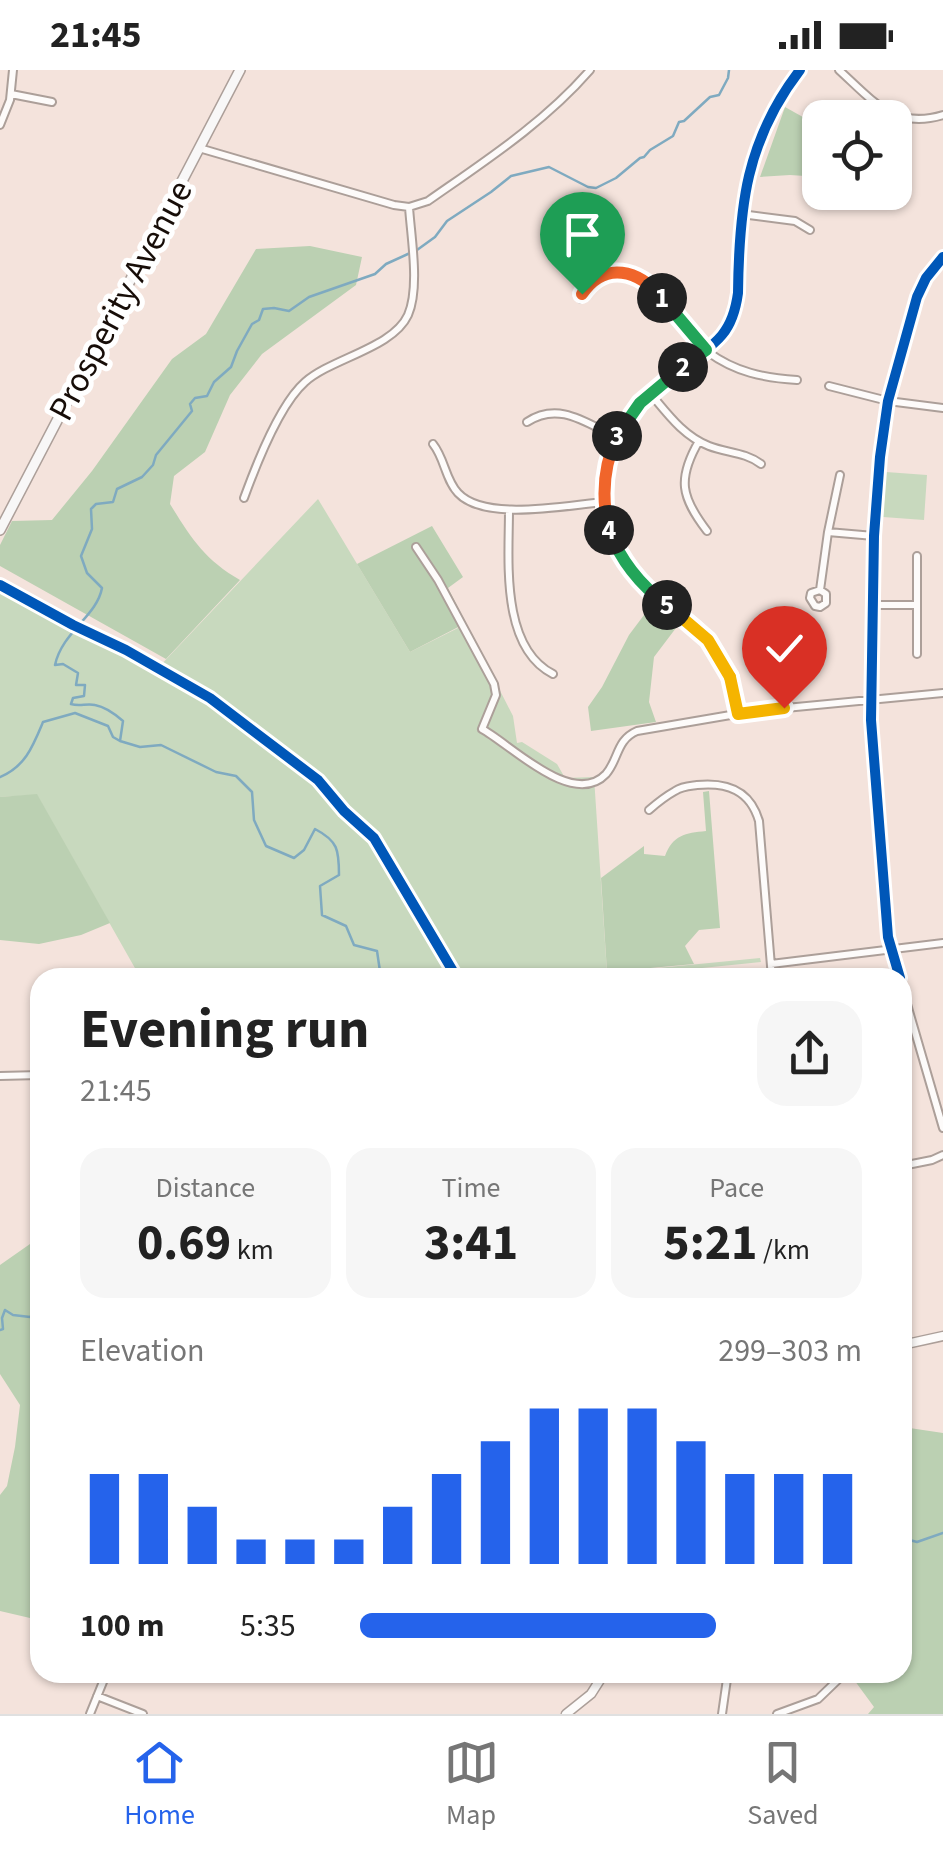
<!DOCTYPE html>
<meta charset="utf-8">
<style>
body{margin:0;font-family:"Source Sans 3",sans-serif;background:#f6f6f6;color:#222;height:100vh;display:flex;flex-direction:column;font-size:38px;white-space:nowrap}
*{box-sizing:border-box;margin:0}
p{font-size:32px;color:#767676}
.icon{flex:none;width:55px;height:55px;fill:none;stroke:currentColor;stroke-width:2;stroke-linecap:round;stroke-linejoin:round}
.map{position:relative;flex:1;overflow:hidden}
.sheet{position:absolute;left:30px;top:898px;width:882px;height:715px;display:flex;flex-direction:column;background:#fff;border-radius:30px;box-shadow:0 2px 8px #0004}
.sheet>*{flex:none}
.fabs{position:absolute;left:802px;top:30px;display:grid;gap:20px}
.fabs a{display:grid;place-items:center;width:110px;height:110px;border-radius:20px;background:#fff;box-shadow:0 2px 8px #0004;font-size:50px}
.pin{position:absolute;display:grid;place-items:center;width:85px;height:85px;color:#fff;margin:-102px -42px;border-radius:50% 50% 50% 0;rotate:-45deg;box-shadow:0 0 10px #0007}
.pin .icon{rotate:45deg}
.km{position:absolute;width:50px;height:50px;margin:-25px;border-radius:50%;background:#222;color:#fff;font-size:28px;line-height:50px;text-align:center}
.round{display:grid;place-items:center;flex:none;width:105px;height:105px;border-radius:30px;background:#f6f6f6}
.overview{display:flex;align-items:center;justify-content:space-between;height:170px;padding:0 50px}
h1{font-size:55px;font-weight:700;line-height:75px}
.metrics{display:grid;grid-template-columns:repeat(3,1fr);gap:15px;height:170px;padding:10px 50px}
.metrics div{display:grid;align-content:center;border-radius:25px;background:#f6f6f6;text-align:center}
.metrics b{font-size:50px;font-weight:700}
.metrics small{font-size:28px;font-weight:400}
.metrics p{font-size:28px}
.chart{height:280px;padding:20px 50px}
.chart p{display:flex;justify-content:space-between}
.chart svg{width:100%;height:180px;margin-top:10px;stroke:#2563eb;stroke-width:6}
ul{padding:0 50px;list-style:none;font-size:32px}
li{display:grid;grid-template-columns:160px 120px 1fr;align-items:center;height:75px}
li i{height:25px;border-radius:12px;background:#2563eb}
.status{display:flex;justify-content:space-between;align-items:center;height:70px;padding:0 50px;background:#fff;direction:ltr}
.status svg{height:28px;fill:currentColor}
.tabs{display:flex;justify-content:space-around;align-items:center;height:140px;border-top:2px solid #e0e0e0;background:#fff;font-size:28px;color:#767676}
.tabs a{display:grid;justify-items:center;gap:5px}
.tabs .on{color:#2563eb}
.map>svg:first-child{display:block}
.green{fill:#c8d9be}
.forest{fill:#bbd0b2}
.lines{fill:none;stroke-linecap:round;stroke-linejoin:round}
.stream{stroke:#7faac0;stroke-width:2.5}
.minor-casing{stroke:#ac9f99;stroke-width:10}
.tertiary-casing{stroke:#ac9f99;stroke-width:11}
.secondary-casing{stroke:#ac9f99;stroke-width:12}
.minor{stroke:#fdfbfa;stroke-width:6}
.tertiary{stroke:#fdfbfa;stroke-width:8}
.secondary{stroke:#f8f7f7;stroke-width:9}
.cycleway-casing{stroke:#fff;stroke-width:16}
.cycleway{stroke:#0057b8;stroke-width:10}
.split-1-casing{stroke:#fff;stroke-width:20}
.split-2-casing{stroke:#fff;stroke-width:20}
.split-3-casing{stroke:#fff;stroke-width:20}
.split-4-casing{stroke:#fff;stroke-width:20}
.split-5-casing{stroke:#fff;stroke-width:20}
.split-6-casing{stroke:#fff;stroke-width:20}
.split-7-casing{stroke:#fff;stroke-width:20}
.split-1{stroke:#f0652b;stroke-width:12}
.split-2{stroke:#22a559;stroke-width:12}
.split-3{stroke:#22a559;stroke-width:12}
.split-4{stroke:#f0652b;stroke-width:12}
.split-5{stroke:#22a559;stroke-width:12}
.split-6{stroke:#f5b400;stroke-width:12}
.split-7{stroke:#f5b400;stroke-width:12}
.labels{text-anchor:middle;stroke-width:10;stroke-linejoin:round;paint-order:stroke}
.street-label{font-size:35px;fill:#170d08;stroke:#fff}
</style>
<div class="status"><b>21:45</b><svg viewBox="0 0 49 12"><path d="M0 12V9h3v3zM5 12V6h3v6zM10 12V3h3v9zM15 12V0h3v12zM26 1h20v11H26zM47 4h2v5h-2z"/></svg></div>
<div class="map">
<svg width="943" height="1644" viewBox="0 0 943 1644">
<rect width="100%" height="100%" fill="#f4e3dc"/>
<!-- green -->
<path class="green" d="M886,402L927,405L924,450L883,447Z
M318,429L410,582L466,554L513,646L517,673L522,672L557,694L565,708L594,707L607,903L760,888L761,892L643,904L645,908L140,907L37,725L0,727V515L157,599Z"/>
<!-- forest -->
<path class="forest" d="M785,37L810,51L820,53V107L790,105L760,107Z
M310,176L362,187L356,215L262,284L230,325L205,382L174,406L170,434C191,468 205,490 240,510L166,589L0,496V475L12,451L52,450L92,401L172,289L206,264L256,179Z
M432,456L463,507L448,518L466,553L410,582L357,494Z
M653,533L679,554L654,587L649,632L656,652L591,661L588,637L602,617L629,565Z
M709,721L720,858L699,860L685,876L694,894L607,902L601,808L644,776V784L665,786C673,765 685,763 706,761L703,722Z
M37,724L110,853L81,865L39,874L0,870V727Z
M40,1171V1543L30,1548L0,1541V1425L7,1416L15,1377L20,1335L0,1304V1195L30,1174Z
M903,1357L943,1363V1644H868L874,1637L852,1607L853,1603L902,1602Z"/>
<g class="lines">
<!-- stream -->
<path class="stream" d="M417,180L435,167L447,151L491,122L511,106L549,97L588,117L596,118L616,108L640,88L644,87L650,80L673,66L679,52L684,51L710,27L719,25L728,8L729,0
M120,671L123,651C115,644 106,637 95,635C86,633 80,637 71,634L73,628L84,626L85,615H76L78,603L63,594L55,595C62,562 97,546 102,518L87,503L81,486L92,459L91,439L96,434L113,432L117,419L142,407L153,395L156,385L192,341L190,334L195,328L207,326L214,312L231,297L237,281L252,254L259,250L263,239L274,238L289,241L309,227L375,204L386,194L410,183
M0,707C25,697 33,676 43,652L75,643L108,656L113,667L120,671L140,677L161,675L216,702L236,706L252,722L254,750L266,776L294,788L304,780L315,759C338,771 339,780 339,805L320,816L322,845L346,856L354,875L377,881L381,908
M0,1260L3,1259L2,1248L5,1240L13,1245L30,1247L37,1241L40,1228
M902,1468L917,1472L943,1463"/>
<defs>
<path id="minor" d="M839,0C872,30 894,60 943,45
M11,24L52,32
M0,55L10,30L13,0
M199,78L394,135L409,137L428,131C485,91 544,53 590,0
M741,144L795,151L810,160
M581,229C586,216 595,208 609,204C656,192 678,258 708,282C735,302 764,308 797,310
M829,316L888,331L943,338
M650,323C667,343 683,366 709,376C727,383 745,382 761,394
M527,352C559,331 586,353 616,367
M699,371C677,409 681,427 707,461
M433,374C445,389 445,409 458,423C485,452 566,435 604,432
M244,428C256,395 280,334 305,312C332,288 393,278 408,245C420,218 411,167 409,137
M509,440C509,489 500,577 553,604
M828,462L874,466
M416,477L438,510L494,614L496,625L482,659C510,674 573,739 606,704C619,689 616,670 637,661L754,641L943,623
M820,520L826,524V533L820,537L815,536L810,528L811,523L820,520L828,462L840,405
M873,535H917
M917,584V486
M738,644C733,615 726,590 706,567C690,548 666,536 647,519C606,482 592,422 614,371C630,335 662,313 693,290C703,282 714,275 722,265C732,253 736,238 738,223C739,137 746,70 800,0
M649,740C657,733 666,726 675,721C682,716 689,716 697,715C727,712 750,720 759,751L772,908
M771,894L943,873
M900,908L888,867L871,650L874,466L880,387L888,331L917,227L926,208L943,187
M902,917L943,1058
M0,1006L40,1005
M902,1096L932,1090L943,1085
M902,1550L905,1548
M97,1626L143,1644
M90,1644L107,1602
M722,1644L728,1602
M777,1644L818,1629L846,1602"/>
<path id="tertiary" d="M902,1275L943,1266
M566,1644L591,1624L605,1602"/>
<path id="secondary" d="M0,460L240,0"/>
</defs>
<!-- minor casing -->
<use href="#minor" class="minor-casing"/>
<!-- tertiary casing -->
<use href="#tertiary" class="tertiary-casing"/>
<!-- secondary casing -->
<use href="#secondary" class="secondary-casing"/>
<!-- minor -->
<use href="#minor" class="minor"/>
<!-- tertiary -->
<use href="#tertiary" class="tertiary"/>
<!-- secondary -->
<use href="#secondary" class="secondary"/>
<defs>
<path id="cycleway" d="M0,515L73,555L126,580L210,628L318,710L344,741L374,768L457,908
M738,644C733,615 726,590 706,567C690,548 666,536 647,519C606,482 592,422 614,371C630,335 662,313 693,290C703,282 714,275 722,265C732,253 736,238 738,223C739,137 746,70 800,0
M900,908L888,867L871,650L874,466L880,387L888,331L917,227L926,208L943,187"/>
</defs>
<!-- cycleway casing -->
<use href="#cycleway" class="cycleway-casing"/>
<!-- cycleway -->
<use href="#cycleway" class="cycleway"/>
</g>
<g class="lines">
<defs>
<path id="split-1" d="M582,224C605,190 639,200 662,228"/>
<path id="split-2" d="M662,228L706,280L683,297"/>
<path id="split-3" d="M617,366L640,333L683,297"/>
<path id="split-4" d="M609,460C601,427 603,397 617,366"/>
<path id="split-5" d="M609,460C621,492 640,515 667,535"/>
<path id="split-6" d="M667,535L708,570L730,607"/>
<path id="split-7" d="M730,607L738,644L784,638"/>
</defs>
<!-- split-1 casing -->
<use href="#split-1" class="split-1-casing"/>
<!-- split-2 casing -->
<use href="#split-2" class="split-2-casing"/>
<!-- split-3 casing -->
<use href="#split-3" class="split-3-casing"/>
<!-- split-4 casing -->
<use href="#split-4" class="split-4-casing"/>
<!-- split-5 casing -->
<use href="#split-5" class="split-5-casing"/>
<!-- split-6 casing -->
<use href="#split-6" class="split-6-casing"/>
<!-- split-7 casing -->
<use href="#split-7" class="split-7-casing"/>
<!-- split-1 -->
<use href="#split-1" class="split-1"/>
<!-- split-2 -->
<use href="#split-2" class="split-2"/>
<!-- split-3 -->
<use href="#split-3" class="split-3"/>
<!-- split-4 -->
<use href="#split-4" class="split-4"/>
<!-- split-5 -->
<use href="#split-5" class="split-5"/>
<!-- split-6 -->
<use href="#split-6" class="split-6"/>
<!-- split-7 -->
<use href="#split-7" class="split-7"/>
</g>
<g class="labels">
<!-- street labels -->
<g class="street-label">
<text transform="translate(120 230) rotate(-62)" y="12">Prosperity Avenue</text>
</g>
</g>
</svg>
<div class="fabs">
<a><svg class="icon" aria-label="locate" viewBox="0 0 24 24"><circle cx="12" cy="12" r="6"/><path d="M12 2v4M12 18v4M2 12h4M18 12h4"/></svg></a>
</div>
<div class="pin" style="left:582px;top:224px;background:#1e9e55"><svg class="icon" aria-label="arrive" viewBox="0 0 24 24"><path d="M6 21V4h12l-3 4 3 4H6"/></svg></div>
<div class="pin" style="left:784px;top:638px;background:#d93025"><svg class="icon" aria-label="check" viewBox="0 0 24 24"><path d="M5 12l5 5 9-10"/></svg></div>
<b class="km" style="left:662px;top:228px">1</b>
<b class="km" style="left:683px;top:297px">2</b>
<b class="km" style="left:617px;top:366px">3</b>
<b class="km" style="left:609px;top:460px">4</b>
<b class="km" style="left:667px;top:535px">5</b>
<section class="sheet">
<div class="overview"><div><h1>Evening run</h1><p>21:45</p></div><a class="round"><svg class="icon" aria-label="share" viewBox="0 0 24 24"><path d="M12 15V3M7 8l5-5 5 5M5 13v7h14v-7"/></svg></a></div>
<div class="metrics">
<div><p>Distance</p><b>0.69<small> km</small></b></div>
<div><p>Time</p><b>3:41</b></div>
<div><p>Pace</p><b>5:21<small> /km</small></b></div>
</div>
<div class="chart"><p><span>Elevation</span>299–303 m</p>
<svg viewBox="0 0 160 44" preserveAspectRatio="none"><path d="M5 44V22M15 44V22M25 44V30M35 44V38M45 44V38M55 44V38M65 44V30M75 44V22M85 44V14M95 44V6M105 44V6M115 44V6M125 44V14M135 44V22M145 44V22M155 44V22"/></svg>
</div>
<ul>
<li><b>100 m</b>5:35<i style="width:71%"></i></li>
</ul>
</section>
</div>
<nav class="tabs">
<a class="on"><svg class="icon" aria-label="home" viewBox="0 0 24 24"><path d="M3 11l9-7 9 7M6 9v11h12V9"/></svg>Home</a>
<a><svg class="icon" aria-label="map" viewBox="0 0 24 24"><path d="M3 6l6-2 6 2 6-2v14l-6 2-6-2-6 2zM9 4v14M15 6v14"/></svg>Map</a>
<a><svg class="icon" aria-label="saved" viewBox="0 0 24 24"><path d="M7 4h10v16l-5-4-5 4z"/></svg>Saved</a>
</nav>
